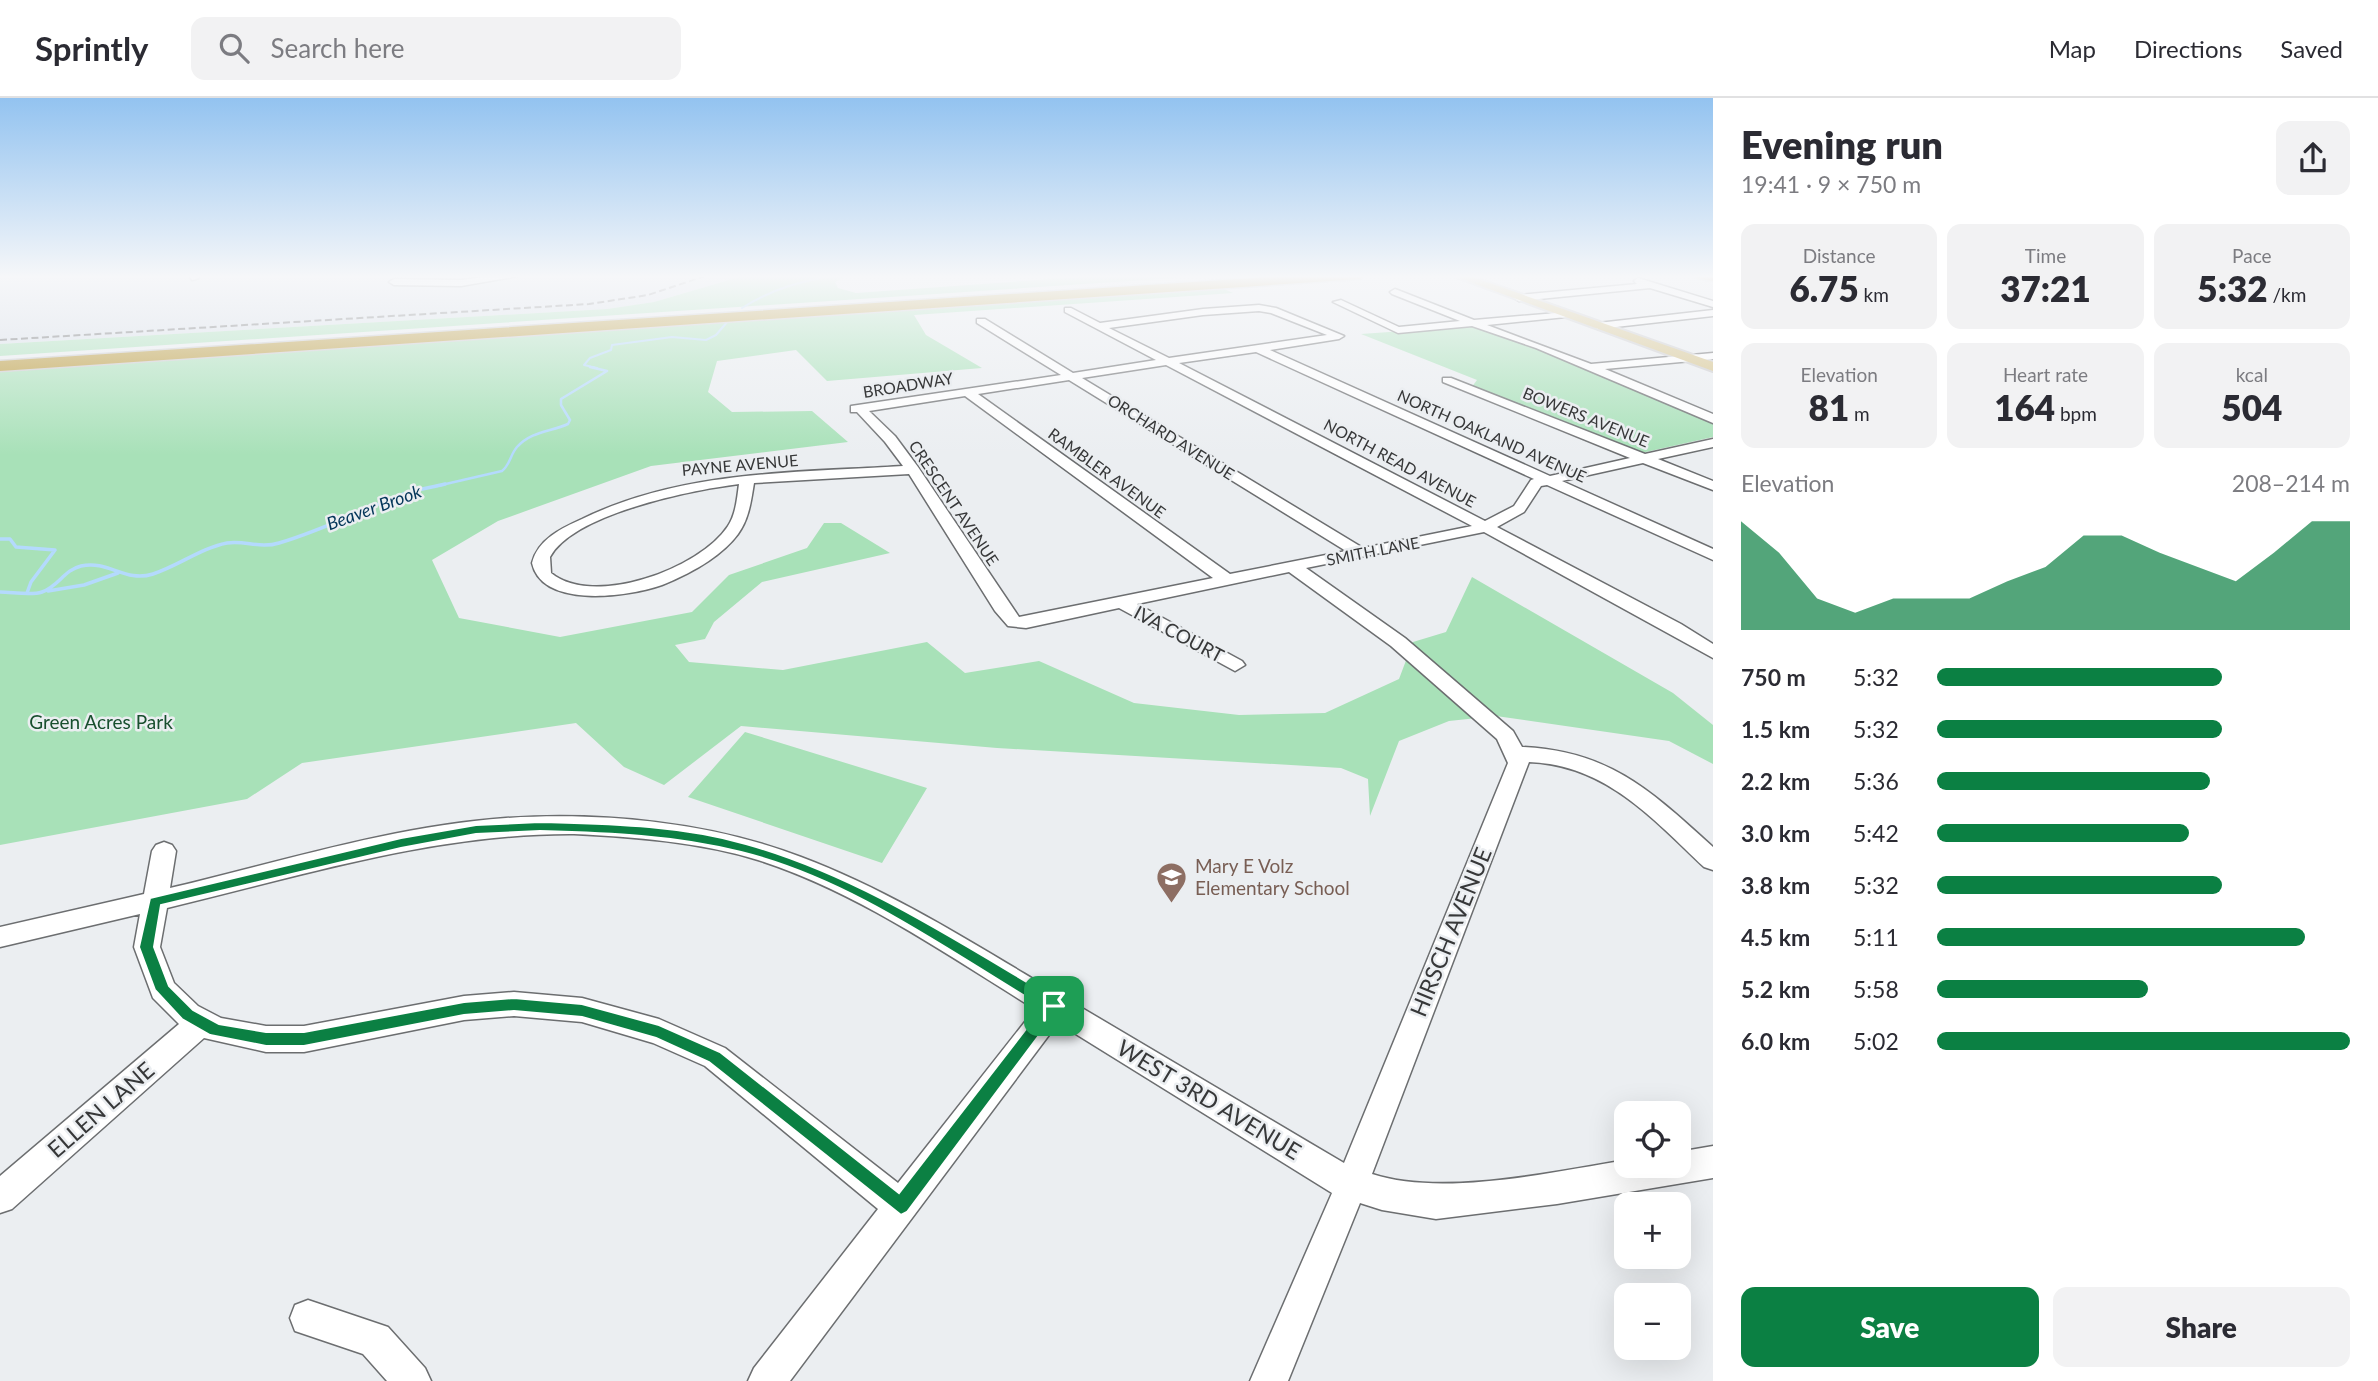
<!DOCTYPE html>
<meta charset="utf-8">
<style>
body{margin:0;font-family:Lato,sans-serif;background:#f2f2f3;color:#2b2b33;height:100vh;display:flex;flex-direction:column;font-size:26px;white-space:nowrap}
*{box-sizing:border-box;margin:0}
p{font-size:23px;color:#7c7c81}
.icon{flex:none;width:38px;height:38px;fill:none;stroke:currentColor;stroke-width:2;stroke-linecap:round;stroke-linejoin:round}
.map{position:relative;flex:1;overflow:hidden}
.side{display:flex;flex-direction:column;background:#fff;width:665px}
.side>*{flex:none}
.buttons{position:absolute;left:1614px;top:1003px;display:grid;gap:14px}
.buttons a{display:grid;place-items:center;width:77px;height:77px;border-radius:14px;background:#fff;box-shadow:0 7px 28px #0002;font-size:35px}
.pin{position:absolute;display:grid;place-items:center;width:60px;height:60px;color:#fff;margin:-30px;border-radius:14px;box-shadow:0 4px 10px #0006}
.round{display:grid;place-items:center;flex:none;width:74px;height:74px;border-radius:14px;background:#f2f2f3}
.summary{display:flex;align-items:center;justify-content:space-between;height:119px;padding:0 28px}
h1{font-size:38px;font-weight:800;line-height:52px}
.metrics{display:grid;grid-template-columns:repeat(3,1fr);gap:10px;height:119px;padding:7px 28px}
.metrics div{display:grid;align-content:center;border-radius:14px;background:#f2f2f3;text-align:center}
.metrics b{font-size:35px;font-weight:800}
.metrics small{font-size:19px;font-weight:400}
.metrics p{font-size:19px}
.chart{height:196px;padding:14px 28px}
.chart p{display:flex;justify-content:space-between}
.chart svg{width:100%;height:126px;margin-top:7px;fill:#0b8043;opacity:.7}
.cta{display:flex;gap:14px;margin-top:auto;padding:14px 28px}
.cta a{flex:1;height:80px;border-radius:14px;background:#0b8043;color:#fff;font-size:28px;font-weight:800;line-height:80px;text-align:center}
.cta a+a{background:#f2f2f3;color:#2b2b33}
ul{padding:0 28px;list-style:none;font-size:23px}
li{display:grid;grid-template-columns:112px 84px 1fr;align-items:center;height:52px}
li i{height:18px;border-radius:9px;background:#0b8043}
header{display:flex;align-items:center;gap:42px;box-sizing:border-box;height:98px;padding:0 35px;background:#fff;border-bottom:2px solid #e1e1e2}
header strong{font-size:33px}
nav{display:flex;gap:38px;margin-inline-start:auto;font-size:24px}
.search{width:490px;height:63px;background:#f2f2f3;display:flex;align-items:center;gap:18px;box-sizing:border-box;padding:0 24px;border-radius:14px;color:#7c7c81;font-size:26px}
main{display:flex;flex:1;min-height:0}
.map>svg:first-child{display:block}
.built{fill:#d9e0e9}
.green{fill:#a8e1b8}
.lines{fill:none;stroke-linecap:round;stroke-linejoin:round}
.stream-far2{stroke:#b4dafd;stroke-width:2}
.stream-far1{stroke:#b4dafd;stroke-width:2.5}
.stream{stroke:#b4dafd;stroke-width:3.5}
.minor-casing{stroke:#6c6e70;stroke-width:3}
.major-casing{stroke:#cbcbcc;stroke-width:4}
.highway-casing{stroke:#cbcbcc;stroke-width:3}
.minor{fill:#fff;fill-rule:evenodd}
.major{fill:#d4c185;fill-rule:evenodd}
.highway{fill:#b89734;fill-rule:evenodd}
.rail{stroke:#686a6b;stroke-width:2;stroke-dasharray:7 3.5;stroke-linecap:butt}
.route{fill:#0b8043;stroke:#fff;stroke-width:2;fill-rule:evenodd}
.labels{text-anchor:middle;stroke-width:5;stroke-linejoin:round;paint-order:stroke}
.far-street-label{font-size:16px;fill:#373839;stroke:#ebeef1}
.far-water-label{font-size:18px;font-style:italic;fill:#033559;stroke:#ebeef1}
.street-label{font-size:19px;fill:#373839;stroke:#ebeef1}
.park-label{font-size:19px;fill:#184f2e;stroke:#ebeef1}
.education-label{font-size:19px;fill:#785e54;stroke:#ebeef1;text-anchor:start}
.near-street-label{font-size:23px;fill:#373839;stroke:#ebeef1}
</style>
<header>
<strong>Sprintly</strong>
<div class="search"><svg class="icon" aria-label="search" viewBox="0 0 24 24"><circle cx="10" cy="10" r="6"/><path d="M15 15l6 6"/></svg>Search here</div>
<nav><a>Map</a><a>Directions</a><a>Saved</a></nav>
</header>
<main>
<div class="map">
<svg width="1713" height="1283" viewBox="0 0 1713 1283">
<rect width="100%" height="100%" fill="#ebeef1"/>
<!-- built -->
<path class="built" d="M0,177H746L654,204L607,211L0,246Z"/>
<!-- green -->
<path class="green" d="M746,177H848L835,184L838,190L856,195L1107,177H1220L0,258V246L607,211L654,204Z
M1217,188L1233,195L914,217L926,237L982,270L827,283L796,252L717,263L708,294L732,314L812,313L848,344L651,368L498,423L432,462L459,520L560,539L692,514L729,477L807,450L824,425H841L890,455L762,484L714,524L705,541L675,547L689,564L783,572L927,544L965,575L1039,563L1134,605L1239,617L1325,615L1399,581L1413,544L1446,534L1472,479L1673,595L1713,627V666L1669,643L1496,618L1449,623L1399,643L1370,718L1368,681L1341,670L997,650L741,628L664,687L624,669L576,625L302,665L247,701L0,747V274Z
M1474,228L1536,248L1713,324V339L1637,356L1471,290L1477,282L1361,236Z
M745,634L927,690L882,765L688,699Z"/>
<g class="lines">
<!-- stream-far2 -->
<path class="stream-far2" d="M742,210C774,190 801,183 838,177
M597,270L584,267L590,260L611,252L612,247L672,239L706,242L716,237L728,223"/>
<!-- stream-far1 -->
<path class="stream-far1" d="M437,388L502,373C510,367 510,357 517,349C532,333 550,334 568,326L570,322L561,307V301L607,273L590,269"/>
<!-- stream -->
<path class="stream" d="M0,441H10L16,449L55,452L31,484L27,495
M48,493L84,487L118,475
M0,494C12,494 31,498 42,494C59,488 64,472 81,468C109,462 125,485 153,476C178,468 201,450 227,445C245,442 260,451 279,445C320,433 358,414 398,398C412,392 429,390 445,386"/>
<defs>
<path id="minor" d="M189,177H197L199,180L192,182Z
M500,177H524L461,188L394,187L389,184L394,181L461,182Z
M1638,180L1713,203V209L1650,190L1519,203L1514,200L1519,197L1637,186L1634,183Z
M1395,191L1474,222L1569,214L1571,216L1566,219L1487,227L1591,266L1713,255V261L1605,271L1713,316V325L1536,250L1472,228L1398,235L1333,204L1341,202L1399,229L1460,223L1392,196L1390,194Z
M1259,207L1276,210L1344,238L1339,241L1270,252L1550,378L1630,360L1443,284V280H1451L1645,356L1713,341V349L1658,361L1713,383V392L1643,365L1562,383L1713,451V462L1547,387L1541,388L1524,414L1497,429L1681,526L1713,546V560L1484,434L1306,470L1405,540L1513,633L1522,649C1610,653 1651,693 1713,749V772L1704,769C1652,720 1606,667 1529,664L1372,1076C1442,1099 1553,1074 1626,1062V1068H1678V1054L1713,1048V1080L1557,1106L1436,1121L1382,1112L1360,1105L1288,1283H1250L1332,1095L1058,925L790,1283H748L754,1270L878,1111L705,968L653,945L582,924L514,918L464,922L304,954H266L204,940L12,1111L0,1115V1078L179,926L153,900L134,849L140,816L0,849V829L144,796L152,753L156,747L164,744L172,747L176,753L170,790C280,764 393,728 506,720C604,714 710,724 801,759C894,794 979,849 1065,900C1158,955 1251,1010 1344,1065L1508,665L1497,641L1391,548L1289,474L1137,506L1242,563L1245,567L1235,573L1119,510L1026,530L1008,528L995,513L909,376L754,385C751,403 749,421 738,436C720,460 689,476 662,487C628,499 542,511 532,465C538,441 562,430 582,421C683,372 794,375 903,368L885,344L857,314H851V308L1061,277L977,225V221H985L1073,275L1156,262L1065,214V210H1071L1100,225L1203,211ZM1259,213L1271,215L1327,237L1169,260L1109,230L1203,217ZM1256,254L1534,381L1531,382L1514,408L1485,423L1179,265ZM1166,267L1472,428L1363,450L1082,280ZM1069,282L1346,453L1230,476L978,296ZM965,298L1213,480L1019,519L918,369L895,338L869,313ZM739,386C737,400 736,416 728,428C700,471 593,510 551,475L550,459C574,415 693,392 739,386ZM574,736C635,739 699,744 758,762C858,794 947,857 1035,911L898,1085L725,950L659,921L582,900L514,894L464,898L304,928H266L221,920L198,908L174,885L160,849L167,810C301,778 435,735 574,736Z
M1713,212V218L1598,231L1593,228L1598,225Z
M308,1202L388,1229L425,1270L431,1283H387L363,1256L295,1233L290,1220L295,1207Z"/>
<path id="major" d="M1451,177H1467L1713,264V273Z"/>
<path id="highway" d="M1299,177H1367L1360,181L0,273V263Z
M1694,177H1713V183L1696,180Z"/>
</defs>
<!-- minor casing -->
<use href="#minor" class="minor-casing"/>
<!-- major casing -->
<use href="#major" class="major-casing"/>
<!-- highway casing -->
<use href="#highway" class="highway-casing"/>
<!-- minor -->
<use href="#minor" class="minor"/>
<!-- major -->
<use href="#major" class="major"/>
<!-- highway -->
<use href="#highway" class="highway"/>
<!-- rail -->
<path class="rail" d="M0,242L589,206L648,197L708,177"/>
</g>
<!-- sky -->
<linearGradient id="sky" x2="0" y2="1"><stop stop-color="#93c3f0"/><stop offset="0.5" stop-color="#f6f7f9"/><stop offset="1" stop-color="#f6f7f9" stop-opacity="0"/></linearGradient>
<rect width="1713" height="357" fill="url(#sky)"/>
<!-- route -->
<path class="route" d="M540,724C609,726 679,727 746,746C860,778 958,844 1059,903L1061,908L907,1114L901,1117L709,964L656,940L582,919L514,913L464,917L304,948H266L210,937L182,921L155,892L139,849L150,800L401,740L476,727ZM540,733C608,735 675,737 741,754C851,781 947,852 1043,909L899,1095L720,954L659,927L582,906L514,900L464,904L304,934H266L219,926L193,912L169,888L154,849L161,807L401,750L476,736Z"/>
<!-- icons -->
<defs>
<symbol id="school-pin" viewBox="-11 -11 22 30"><path d="M0 17L-7.5 6A9.5 9.5 0 1 1 7.5 6Z" fill="#8d6e63" stroke="#ebeef1"/><path d="M0-5L7-2L0 1L-7-2ZM-4 1L0 2.5L4 1V4Q0 6-4 4Z" fill="#fff"/></symbol>
</defs>
<g fill-rule="evenodd">
<use href="#school-pin" x="1154" y="762" width="35" height="47"/>
</g>
<g class="labels">
<!-- far-street labels -->
<g class="far-street-label">
<text transform="translate(908 287) rotate(-9)" y="6">BROADWAY</text>
<text transform="translate(1586 319) rotate(22)" y="6">BOWERS AVENUE</text>
<text transform="translate(1492 338) rotate(24)" y="6">NORTH OAKLAND AVENUE</text>
<text transform="translate(1171 339) rotate(32)" y="6">ORCHARD AVENUE</text>
<text transform="translate(1400 365) rotate(28)" y="6">NORTH READ AVENUE</text>
<text transform="translate(740 367) rotate(-5)" y="6">PAYNE AVENUE</text>
<text transform="translate(1107 375) rotate(36)" y="6">RAMBLER AVENUE</text>
<text transform="translate(954 405) rotate(56)" y="6">CRESCENT AVENUE</text>
<text transform="translate(1373 453) rotate(-11)" y="6">SMITH LANE</text>
</g>
<!-- far-water labels -->
<g class="far-water-label">
<text transform="translate(374 410) rotate(-20)" y="6">Beaver Brook</text>
</g>
<!-- street labels -->
<g class="street-label">
<text transform="translate(1179 536) rotate(28)" y="7">IVA COURT</text>
</g>
<!-- park labels -->
<g class="park-label">
<text x="101" y="631">Green Acres Park</text>
</g>
<!-- education labels -->
<g class="education-label">
<text x="1195" y="775">Mary E Volz<tspan x="1195" dy="22">Elementary School</tspan></text>
</g>
<!-- near-street labels -->
<g class="near-street-label">
<text transform="translate(1451 834) rotate(-68)" y="8">HIRSCH AVENUE</text>
<text transform="translate(1209 1002) rotate(31)" y="8">WEST 3RD AVENUE</text>
<text transform="translate(101 1012) rotate(-41)" y="8">ELLEN LANE</text>
</g>
</g>
</svg>
<div class="buttons">
<a><svg class="icon" aria-label="locate" viewBox="0 0 24 24"><circle cx="12" cy="12" r="6"/><path d="M12 2v4M12 18v4M2 12h4M18 12h4"/></svg></a>
<a>+</a>
<a>−</a>
</div>
<div class="pin" style="left:1054px;top:908px;background:#1e9e55"><svg class="icon" aria-label="arrive" viewBox="0 0 24 24"><path d="M6 21V4h12l-3 4 3 4H6"/></svg></div>
</div>
<section class="side">
<div class="summary"><div><h1>Evening run</h1><p>19:41 · 9 × 750 m</p></div><a class="round"><svg class="icon" aria-label="share" viewBox="0 0 24 24"><path d="M12 15V3M7 8l5-5 5 5M5 13v7h14v-7"/></svg></a></div>
<div class="metrics">
<div><p>Distance</p><b>6.75<small> km</small></b></div>
<div><p>Time</p><b>37:21</b></div>
<div><p>Pace</p><b>5:32<small> /km</small></b></div>
</div>
<div class="metrics">
<div><p>Elevation</p><b>81<small> m</small></b></div>
<div><p>Heart rate</p><b>164<small> bpm</small></b></div>
<div><p>kcal</p><b>504</b></div>
</div>
<div class="chart"><p><span>Elevation</span>208–214 m</p>
<svg viewBox="0 0 160 44" preserveAspectRatio="none"><path d="M0 44V6L10 17L20 33L30 38L40 33L50 33L60 33L70 27L80 22L90 11L100 11L110 17L120 22L130 27L140 17L150 6L160 6V44z"/></svg>
</div>
<ul>
<li><b>750 m</b>5:32<i style="width:69%"></i></li>
<li><b>1.5 km</b>5:32<i style="width:69%"></i></li>
<li><b>2.2 km</b>5:36<i style="width:66%"></i></li>
<li><b>3.0 km</b>5:42<i style="width:61%"></i></li>
<li><b>3.8 km</b>5:32<i style="width:69%"></i></li>
<li><b>4.5 km</b>5:11<i style="width:89%"></i></li>
<li><b>5.2 km</b>5:58<i style="width:51%"></i></li>
<li><b>6.0 km</b>5:02<i style="width:100%"></i></li>
</ul>
<div class="cta"><a>Save</a><a>Share</a></div>
</section>
</main>
